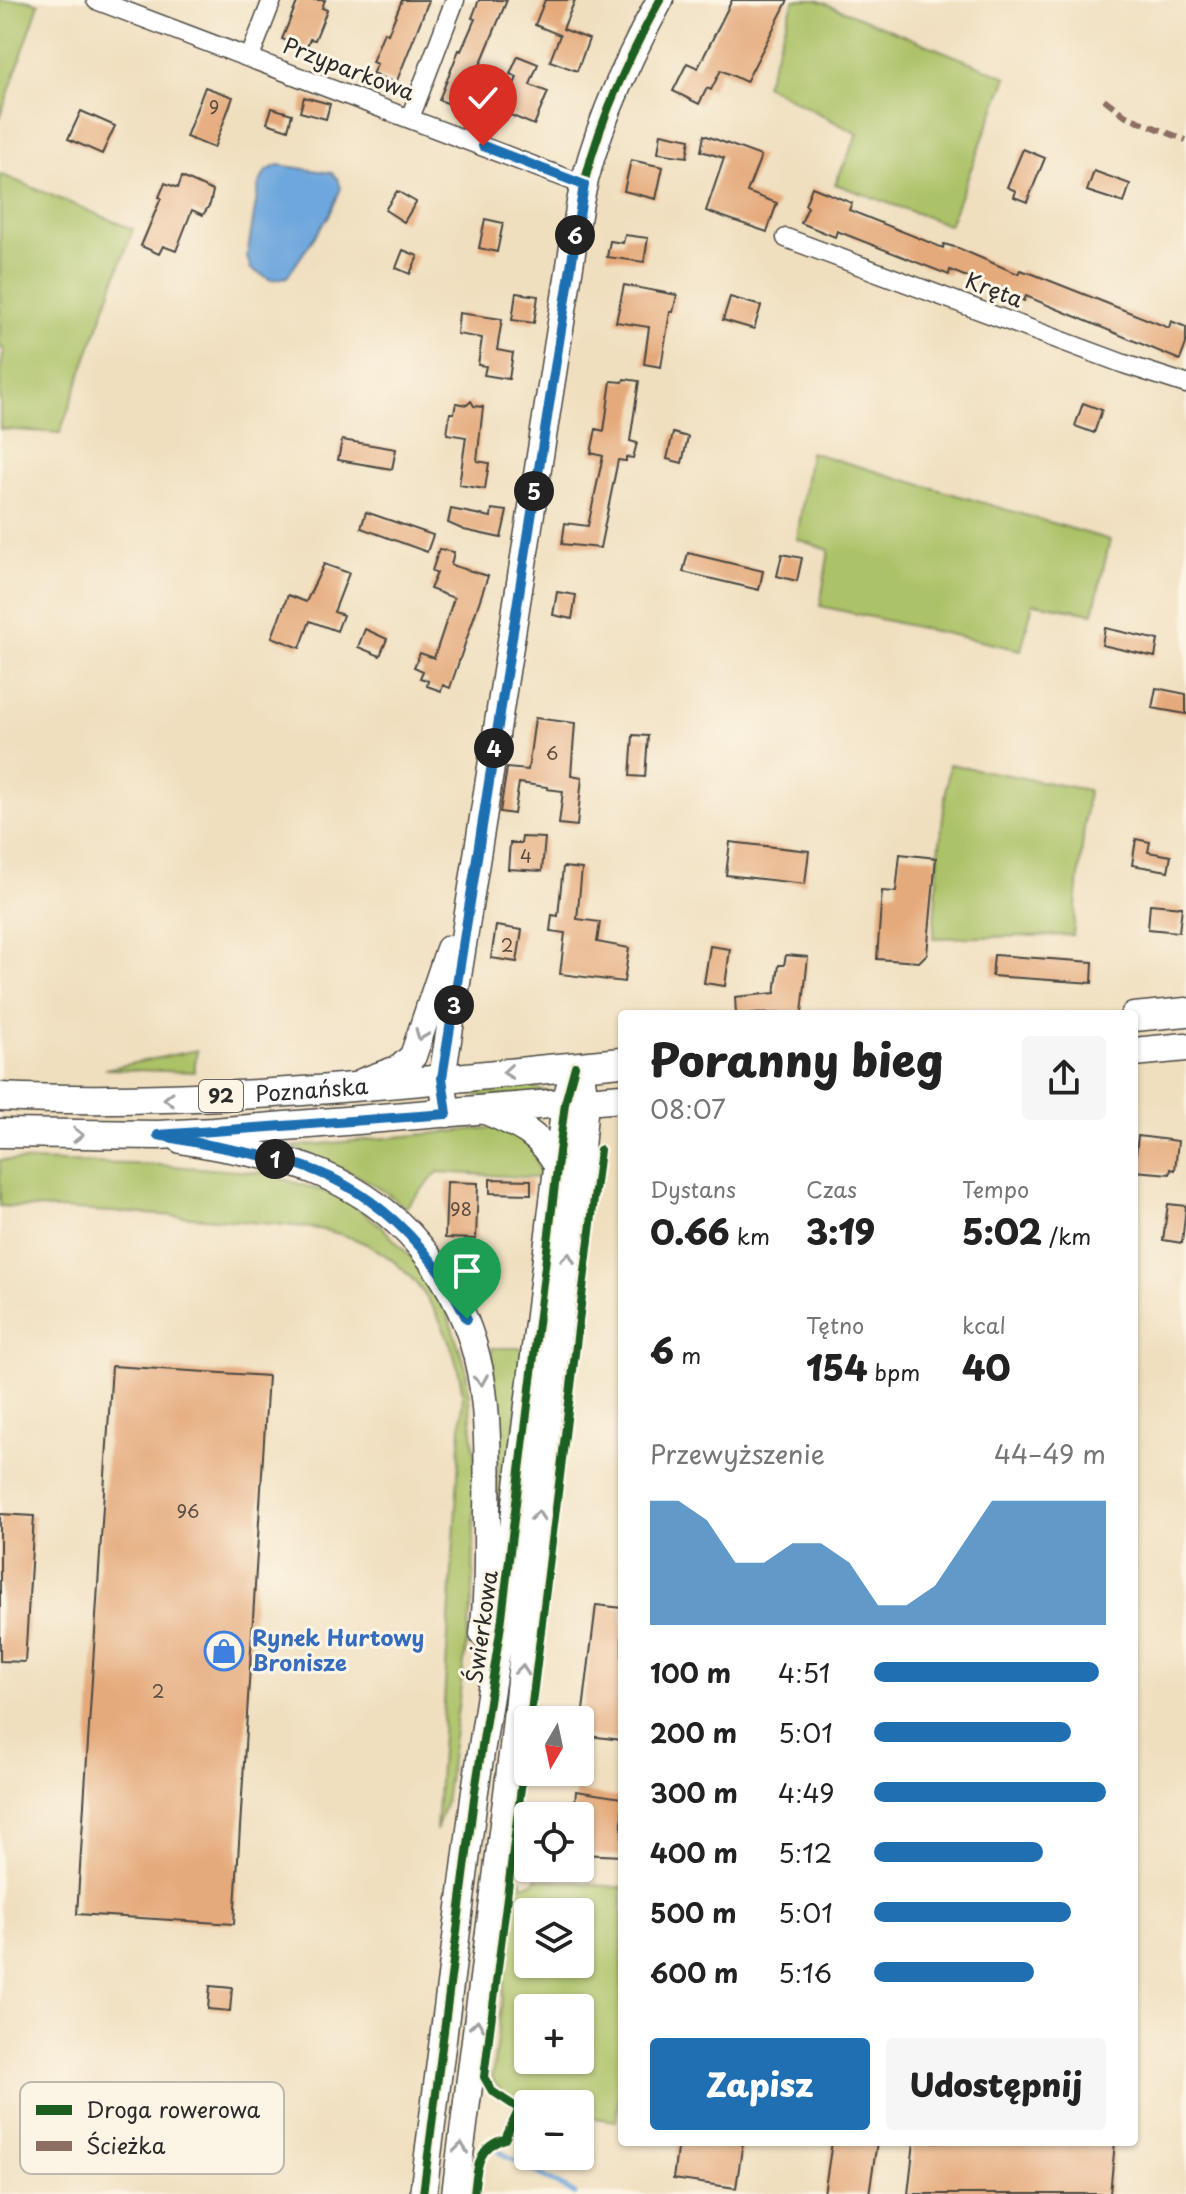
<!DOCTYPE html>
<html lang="pl">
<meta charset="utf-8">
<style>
body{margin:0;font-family:"Playpen Sans",sans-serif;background:#f6f6f6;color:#222;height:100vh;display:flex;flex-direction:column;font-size:30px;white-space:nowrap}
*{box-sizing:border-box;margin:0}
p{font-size:26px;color:#767676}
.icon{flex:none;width:44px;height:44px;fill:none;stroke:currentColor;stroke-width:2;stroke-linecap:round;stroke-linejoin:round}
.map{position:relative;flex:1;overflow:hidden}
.details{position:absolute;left:618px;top:1010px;width:520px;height:1136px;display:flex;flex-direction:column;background:#fff;border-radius:8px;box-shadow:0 2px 6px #0004}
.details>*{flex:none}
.needle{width:52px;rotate:189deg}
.controls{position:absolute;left:514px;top:1706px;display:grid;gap:16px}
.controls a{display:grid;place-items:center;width:80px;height:80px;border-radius:8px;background:#fff;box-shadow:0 2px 6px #0004;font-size:40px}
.pin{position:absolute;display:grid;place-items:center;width:68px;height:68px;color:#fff;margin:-82px -34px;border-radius:50% 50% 50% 0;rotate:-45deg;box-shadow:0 0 8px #0007}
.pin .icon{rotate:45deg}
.km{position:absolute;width:40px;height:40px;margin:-20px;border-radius:50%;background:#222;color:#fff;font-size:22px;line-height:40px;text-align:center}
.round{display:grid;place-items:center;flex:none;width:84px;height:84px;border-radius:8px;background:#f6f6f6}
.headline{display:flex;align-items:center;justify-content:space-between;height:136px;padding:0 32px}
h1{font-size:44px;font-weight:800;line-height:60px}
.metrics{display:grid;grid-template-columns:repeat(3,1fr);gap:12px;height:136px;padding:8px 32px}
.metrics div{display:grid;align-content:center}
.metrics b{font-size:34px;font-weight:800}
.metrics small{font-size:22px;font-weight:400}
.metrics p{font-size:22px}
.chart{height:224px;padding:16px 32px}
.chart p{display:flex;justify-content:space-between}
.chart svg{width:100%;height:144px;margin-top:8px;fill:#1f6fb2;opacity:.7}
.button{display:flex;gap:16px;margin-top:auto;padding:16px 32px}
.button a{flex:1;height:92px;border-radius:8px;background:#1f6fb2;color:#fff;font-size:32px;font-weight:800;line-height:92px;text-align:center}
.button a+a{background:#f6f6f6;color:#222}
ul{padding:0 32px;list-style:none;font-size:26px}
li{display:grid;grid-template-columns:128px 96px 1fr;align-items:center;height:60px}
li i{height:20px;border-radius:10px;background:#1f6fb2}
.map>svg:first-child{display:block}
.green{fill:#acc267;stroke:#6c7649;stroke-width:2;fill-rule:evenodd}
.water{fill:#6ea7dd;stroke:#4c6984;stroke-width:2}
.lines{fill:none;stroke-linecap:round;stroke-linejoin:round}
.stream{stroke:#6ea7dd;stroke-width:5}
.building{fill:#e5aa7b}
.street-casing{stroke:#494641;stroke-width:21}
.secondary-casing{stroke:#494641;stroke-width:29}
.primary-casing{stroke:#494641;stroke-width:31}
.street{stroke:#fff;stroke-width:18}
.secondary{stroke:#fff;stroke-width:26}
.primary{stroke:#fff;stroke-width:28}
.quiet{stroke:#8d6e63;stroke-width:6;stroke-dasharray:12 6;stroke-linecap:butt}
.cycleway-casing{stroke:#fcf5e5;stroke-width:13}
.cycleway{stroke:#1b5e20;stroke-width:8}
.oneway{stroke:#a0a0a0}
.route-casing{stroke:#fff;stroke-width:16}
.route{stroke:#1f6fb2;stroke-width:10}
.labels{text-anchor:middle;stroke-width:6;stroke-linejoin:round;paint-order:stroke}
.number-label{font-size:18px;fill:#5a4b3f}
.shield{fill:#fcf5e5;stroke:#6a6863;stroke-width:2}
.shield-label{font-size:20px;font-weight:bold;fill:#2b2b2b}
.street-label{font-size:22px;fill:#2b2b2b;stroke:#fcf5e5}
.shop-label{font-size:22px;font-weight:bold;fill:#366cbe;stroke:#fcf5e5;text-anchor:start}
.key{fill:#fcf5e5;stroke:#bdb8ad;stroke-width:2}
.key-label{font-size:22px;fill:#2b2b2b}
</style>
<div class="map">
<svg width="1186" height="2194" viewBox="0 0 1186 2194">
<rect width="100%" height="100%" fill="#fcf5e5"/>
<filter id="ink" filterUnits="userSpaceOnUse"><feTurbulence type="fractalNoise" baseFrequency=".0125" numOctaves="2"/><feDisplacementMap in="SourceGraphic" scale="16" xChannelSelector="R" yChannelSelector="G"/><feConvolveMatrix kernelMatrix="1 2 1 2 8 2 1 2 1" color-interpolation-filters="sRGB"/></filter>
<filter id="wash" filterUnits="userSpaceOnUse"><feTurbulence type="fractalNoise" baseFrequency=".006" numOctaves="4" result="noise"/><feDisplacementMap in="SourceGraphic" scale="32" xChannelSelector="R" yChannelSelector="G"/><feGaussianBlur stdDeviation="1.8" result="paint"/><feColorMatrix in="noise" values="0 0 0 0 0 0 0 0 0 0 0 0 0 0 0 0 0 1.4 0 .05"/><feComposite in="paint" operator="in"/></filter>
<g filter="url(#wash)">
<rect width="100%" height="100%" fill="#f0dfbf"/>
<!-- green -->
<path class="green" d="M0,0H29L39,4L0,118Z
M794,0H817L1007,77L949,225L835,184L858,134L765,85Z
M0,174L133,229L60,433L0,429V373L4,349L0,348Z
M810,452L1110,540L1093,613L1033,603L1021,650L820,606L829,550L797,539Z
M949,764L1088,790L1073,935L933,938L939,852Z
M197,1050L194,1072L105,1069Z
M525,1085L552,1093L482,1097L467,1092Z
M500,1127L531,1142L541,1178L438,1172L405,1208C375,1179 329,1163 291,1147Z
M0,1160L159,1165L263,1173L343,1197L381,1226L422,1269L446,1310L466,1368L475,1462L473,1595L445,1804L436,1831L463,1394C453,1331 420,1265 357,1240C323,1226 285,1225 249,1222C166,1213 83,1211 0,1206Z
M492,1348H523L497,1582L498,1418Z
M536,1878L622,1887V2073L616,2121L589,2117L588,2142H580V2104H528V2114L523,2111V2105L503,2094L492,2078L517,1879L522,1880V1885L535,1882ZM528,1912H580V1964H528ZM528,2008H580V2060H528Z"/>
<!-- water -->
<path class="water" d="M278,165L332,173L338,179L341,188L330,214L287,277L271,280L251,269L247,257L259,184L266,171Z"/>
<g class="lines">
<!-- stream -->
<path class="stream" d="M500,2152L575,2194"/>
</g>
<g id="blocks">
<!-- building -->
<path class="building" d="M298,0H325L322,8L327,10L315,40L310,39L306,49L282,39Z
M402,0H429L396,83L372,74L377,64L372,62L384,32L388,34Z
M479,0H507L478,70L483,72L471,101L467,100L463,109L439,100L459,50L461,51L475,19L472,18Z
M545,0H575L563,29L589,39L577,71L550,61L560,35L535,25Z
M732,0H788L746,82L721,70L711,90L707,88L699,104L673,91L687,63L698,68Z
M518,56L538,64L530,85L548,92L534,125L503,112L517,77L510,74Z
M205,87L233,97L214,148L186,137Z
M304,97L330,104L326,119L300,112Z
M272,108L292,114L288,130L267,123Z
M81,111L115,126L102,154L68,139Z
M661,133L690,139L687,157L658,153Z
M704,135L761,156L747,192L777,203L767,232L706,211L724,158L701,151Z
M1023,149L1045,158L1027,202L1014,197L1016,191L1007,187Z
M631,160L663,167L656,199L624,191Z
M1094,171L1130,184L1124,203L1087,191Z
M182,177L213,191L210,204L203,215L192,210L176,251L163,246L159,254L141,246L161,198L159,197L165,183L178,188Z
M812,187L852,203L849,210L943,248L944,244L958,248L1018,274L1020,270L1033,274L1169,328L1171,321L1186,327V344L1180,360L1026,296L1024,301L950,270L949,275L837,231L835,237L801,223L808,207L805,205Z
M397,191L416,202L404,222L385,210Z
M485,219L503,223L497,252L479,248Z
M625,235L648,238L644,262L607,257L610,241L623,243Z
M403,250L418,256L410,274L396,268Z
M624,285L677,295L673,312H670L661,367L644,364L649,327L616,322Z
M516,293L538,296L534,323L512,320Z
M730,297L761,306L754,329L723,320Z
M459,313L502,319L497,350L513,353L509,379L484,375L486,366L478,365L482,338L457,334Z
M624,379L639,381L630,441L637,443L633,458L626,457V461L618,460L600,548L562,544L565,523L588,526L603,456L591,453L592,448L596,429L604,431L611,381L623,382Z
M471,401L474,406L483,407L477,461L489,463L485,489L459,485L466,437L447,434L450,413H454L456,403L467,405Z
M1083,403L1102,410L1094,433L1075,426Z
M673,433L688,437L682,463L667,459Z
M342,440L396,449L392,469L338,460Z
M451,509L491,517L492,509L507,511L501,538L464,530L448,523Z
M366,512L433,535L427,552L361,528Z
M439,549L454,552L451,565L488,576L450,688L443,685L441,691L427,686L428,681L420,678L423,671L414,667L420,653L434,658L454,598L430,589L437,573L432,571Z
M688,553L763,571L759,590L683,572Z
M782,554L802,558L797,581L777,576Z
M324,564L349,573L334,612L343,615L337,631L310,621L300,648L272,637L288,595L306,602Z
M557,592L576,595L572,619L553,615Z
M1105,628L1158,640L1155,657L1102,645Z
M365,629L387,639L380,656L358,647Z
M1156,688L1186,694V714L1152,708Z
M535,718L575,723L571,775L582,777L577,826L559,824L563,791L547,789V787L519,783L514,814L500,812L507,768L528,770Z
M633,735L648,736L645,777L630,776Z
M522,837L545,838L542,871L508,869L510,843H521Z
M1136,839L1150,842L1148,852L1171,856L1168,871L1132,865Z
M730,842L809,851L805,884L726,875Z
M900,854L936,858L927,954L919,962L877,959L882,891L896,892Z
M563,867L582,869L577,919L600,922L597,942L629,948L624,982L560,974L565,933L550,931L552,915L558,916Z
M1150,904L1182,907L1179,932L1148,929Z
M496,926L522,930L517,962L491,958Z
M710,946L730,949L725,986L704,983Z
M786,955L808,957L802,1013L736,1014L735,997L775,993L779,965H784Z
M994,955L1093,962L1092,983L992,976Z
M1138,1136L1178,1141L1175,1170L1171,1169L1170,1174L1134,1171Z
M490,1179L531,1180V1194L490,1193Z
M447,1182L478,1183L476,1239L445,1238Z
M1168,1204L1186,1206L1182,1243L1163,1240Z
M112,1366L268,1376L234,1924L77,1914Z
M0,1514L34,1516L25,1662L0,1661Z
M596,1605L622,1608V1740L580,1735Z
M576,1791L622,1798V1856L580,1854V1816H574Z
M210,1986L232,1988L230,2011L208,2009Z
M678,2142H743L736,2188L673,2179Z
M832,2142H877L869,2194H824Z
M914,2142H1115L1110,2194H908Z"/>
</g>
</g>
<g filter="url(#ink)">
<use href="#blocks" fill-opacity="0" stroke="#494641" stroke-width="2"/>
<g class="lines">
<defs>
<path id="street" d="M96,0L584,185
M250,57L272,0
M410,118L455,0
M786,238L1124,364L1186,384"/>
<path id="secondary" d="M364,1081L400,1068L413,1056L449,949
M483,1110C516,1124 541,1133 558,1167
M447,1114L442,1078L580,202C594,132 626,62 660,0
M181,1140C228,1149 278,1155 322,1174C359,1190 393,1214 419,1245C489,1328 489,1410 487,1513C487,1553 488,1594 483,1634
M423,2194L475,1791L501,1625L565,1103L575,1066
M455,2194L513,1747L547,1423L581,1149L585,1101L582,1080"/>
<g id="primary">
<path d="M1134,1017L1186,1012"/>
<path d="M1134,1052L1186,1047"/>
<path id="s1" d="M0,1097C208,1107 415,1081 622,1062"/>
<path d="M0,1133L158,1135L213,1132L622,1098"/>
</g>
</defs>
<!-- street casing -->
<use href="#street" class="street-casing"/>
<!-- secondary casing -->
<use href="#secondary" class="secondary-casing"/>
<!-- primary casing -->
<use href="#primary" class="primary-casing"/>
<!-- street -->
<use href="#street" class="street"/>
<!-- secondary -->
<use href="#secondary" class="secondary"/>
<!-- primary -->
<use href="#primary" class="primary"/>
<!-- quiet -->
<path class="quiet" d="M1104,99L1126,116L1186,140"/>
<defs>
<path id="cycleway" d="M447,1114L442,1078L580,202C594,132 626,62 660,0
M530,1720L600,1150
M423,2194L475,1791L501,1625L565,1103L575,1066
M474,2194C477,2169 477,2146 505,2139L519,2109L492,2091L484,2077L528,1733"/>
</defs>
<!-- cycleway casing -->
<use href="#cycleway" class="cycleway-casing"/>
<!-- cycleway -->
<use href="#cycleway" class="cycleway"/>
</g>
<!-- one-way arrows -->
<defs><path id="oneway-chevron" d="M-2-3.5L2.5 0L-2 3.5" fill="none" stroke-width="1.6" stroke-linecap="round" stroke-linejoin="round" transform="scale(2)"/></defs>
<g class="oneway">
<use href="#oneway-chevron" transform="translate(421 1035) rotate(112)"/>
<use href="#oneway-chevron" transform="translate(508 1072) rotate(175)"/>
<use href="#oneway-chevron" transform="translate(169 1099) rotate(179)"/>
<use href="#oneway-chevron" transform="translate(78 1135)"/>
<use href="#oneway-chevron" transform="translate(568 1258) rotate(-83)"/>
<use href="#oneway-chevron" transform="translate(481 1380) rotate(81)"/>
<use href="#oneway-chevron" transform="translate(538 1516) rotate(-84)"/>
<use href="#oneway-chevron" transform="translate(522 1670) rotate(-84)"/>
<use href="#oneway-chevron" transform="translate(477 2025) rotate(-82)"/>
<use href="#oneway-chevron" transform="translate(461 2148) rotate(-83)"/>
</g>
</g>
<g class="lines" filter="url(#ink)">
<defs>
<path id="route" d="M467,1319C432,1246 370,1184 289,1162C246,1151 202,1144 158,1135L447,1114L442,1078L584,185L483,146"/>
</defs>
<!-- route casing -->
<use href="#route" class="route-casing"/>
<!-- route -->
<use href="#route" class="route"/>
</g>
<!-- icons -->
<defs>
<symbol id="shop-ring" viewBox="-11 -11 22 22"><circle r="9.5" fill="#fcf5e5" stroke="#3f7fe0" stroke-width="1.5"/><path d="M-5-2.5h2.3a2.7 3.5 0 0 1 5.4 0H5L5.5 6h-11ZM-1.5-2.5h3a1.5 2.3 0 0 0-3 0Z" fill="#3f7fe0"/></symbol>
</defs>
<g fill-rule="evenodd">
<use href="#shop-ring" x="202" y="1629" width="44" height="44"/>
</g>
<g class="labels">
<!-- number labels -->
<g class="number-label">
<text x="214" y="114">9</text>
<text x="552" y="760">6</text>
<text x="526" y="863">4</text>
<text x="507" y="952">2</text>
<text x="461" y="1216">98</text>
<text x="188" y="1518">96</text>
<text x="158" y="1698">2</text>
</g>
<!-- shield labels -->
<rect class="shield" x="199" y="1080" width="44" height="32" rx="6"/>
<g class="shield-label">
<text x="221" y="1103">92</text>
</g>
<!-- street labels -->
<g class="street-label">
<text transform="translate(349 69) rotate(21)" y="8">Przyparkowa</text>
<text transform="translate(994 290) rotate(21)" y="8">Kręta</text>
<text dy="8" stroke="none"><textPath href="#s1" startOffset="312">Poznańska</textPath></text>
<text transform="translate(482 1627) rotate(-82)" y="8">Świerkowa</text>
</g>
<!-- shop labels -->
<g class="shop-label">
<text x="252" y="1646">Rynek Hurtowy<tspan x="252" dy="25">Bronisze</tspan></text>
</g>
</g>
<!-- legend -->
<rect x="20" y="2082" width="264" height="92" rx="12" class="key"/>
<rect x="36" y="2105" width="36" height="10" fill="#1b5e20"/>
<rect x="36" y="2141" width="36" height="10" fill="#8d6e63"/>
<g class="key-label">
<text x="86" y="2118">Droga rowerowa</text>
<text x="86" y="2154">Ścieżka</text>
</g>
</svg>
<div class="controls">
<a><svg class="needle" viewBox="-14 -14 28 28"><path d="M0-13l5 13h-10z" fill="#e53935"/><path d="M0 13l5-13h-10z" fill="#767676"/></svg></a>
<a><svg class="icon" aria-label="locate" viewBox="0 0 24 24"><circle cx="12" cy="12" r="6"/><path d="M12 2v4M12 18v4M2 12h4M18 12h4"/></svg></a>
<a><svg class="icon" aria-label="layers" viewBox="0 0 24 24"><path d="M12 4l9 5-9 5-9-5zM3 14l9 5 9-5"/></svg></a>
<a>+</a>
<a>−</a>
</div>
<div class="pin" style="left:467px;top:1319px;background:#1e9e55"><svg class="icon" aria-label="arrive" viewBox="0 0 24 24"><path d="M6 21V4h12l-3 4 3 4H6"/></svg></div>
<div class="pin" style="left:483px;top:146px;background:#d93025"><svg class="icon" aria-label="check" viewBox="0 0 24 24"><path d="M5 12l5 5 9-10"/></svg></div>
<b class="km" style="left:275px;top:1159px">1</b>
<b class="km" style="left:454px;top:1005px">3</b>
<b class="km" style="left:494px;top:748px">4</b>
<b class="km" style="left:534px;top:491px">5</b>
<b class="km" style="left:575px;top:235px">6</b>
<section class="details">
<div class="headline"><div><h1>Poranny bieg</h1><p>08:07</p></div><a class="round"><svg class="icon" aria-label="share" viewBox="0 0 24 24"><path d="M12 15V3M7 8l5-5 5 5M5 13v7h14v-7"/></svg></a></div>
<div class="metrics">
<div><p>Dystans</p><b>0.66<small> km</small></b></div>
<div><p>Czas</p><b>3:19</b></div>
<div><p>Tempo</p><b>5:02<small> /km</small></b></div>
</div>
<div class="metrics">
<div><b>6<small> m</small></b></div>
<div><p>Tętno</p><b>154<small> bpm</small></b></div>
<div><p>kcal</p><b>40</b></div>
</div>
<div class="chart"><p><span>Przewyższenie</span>44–49 m</p>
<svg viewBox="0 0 160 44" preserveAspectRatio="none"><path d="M0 44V6L10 6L20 12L30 25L40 25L50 19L60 19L70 25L80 38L90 38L100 32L110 19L120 6L130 6L140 6L150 6L160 6V44z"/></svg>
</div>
<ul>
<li><b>100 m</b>4:51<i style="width:97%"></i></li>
<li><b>200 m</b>5:01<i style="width:85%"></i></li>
<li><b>300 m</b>4:49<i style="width:100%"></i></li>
<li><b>400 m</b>5:12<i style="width:73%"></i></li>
<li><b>500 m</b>5:01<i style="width:85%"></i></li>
<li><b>600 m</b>5:16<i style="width:69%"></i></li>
</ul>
<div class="button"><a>Zapisz</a><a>Udostępnij</a></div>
</section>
</div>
